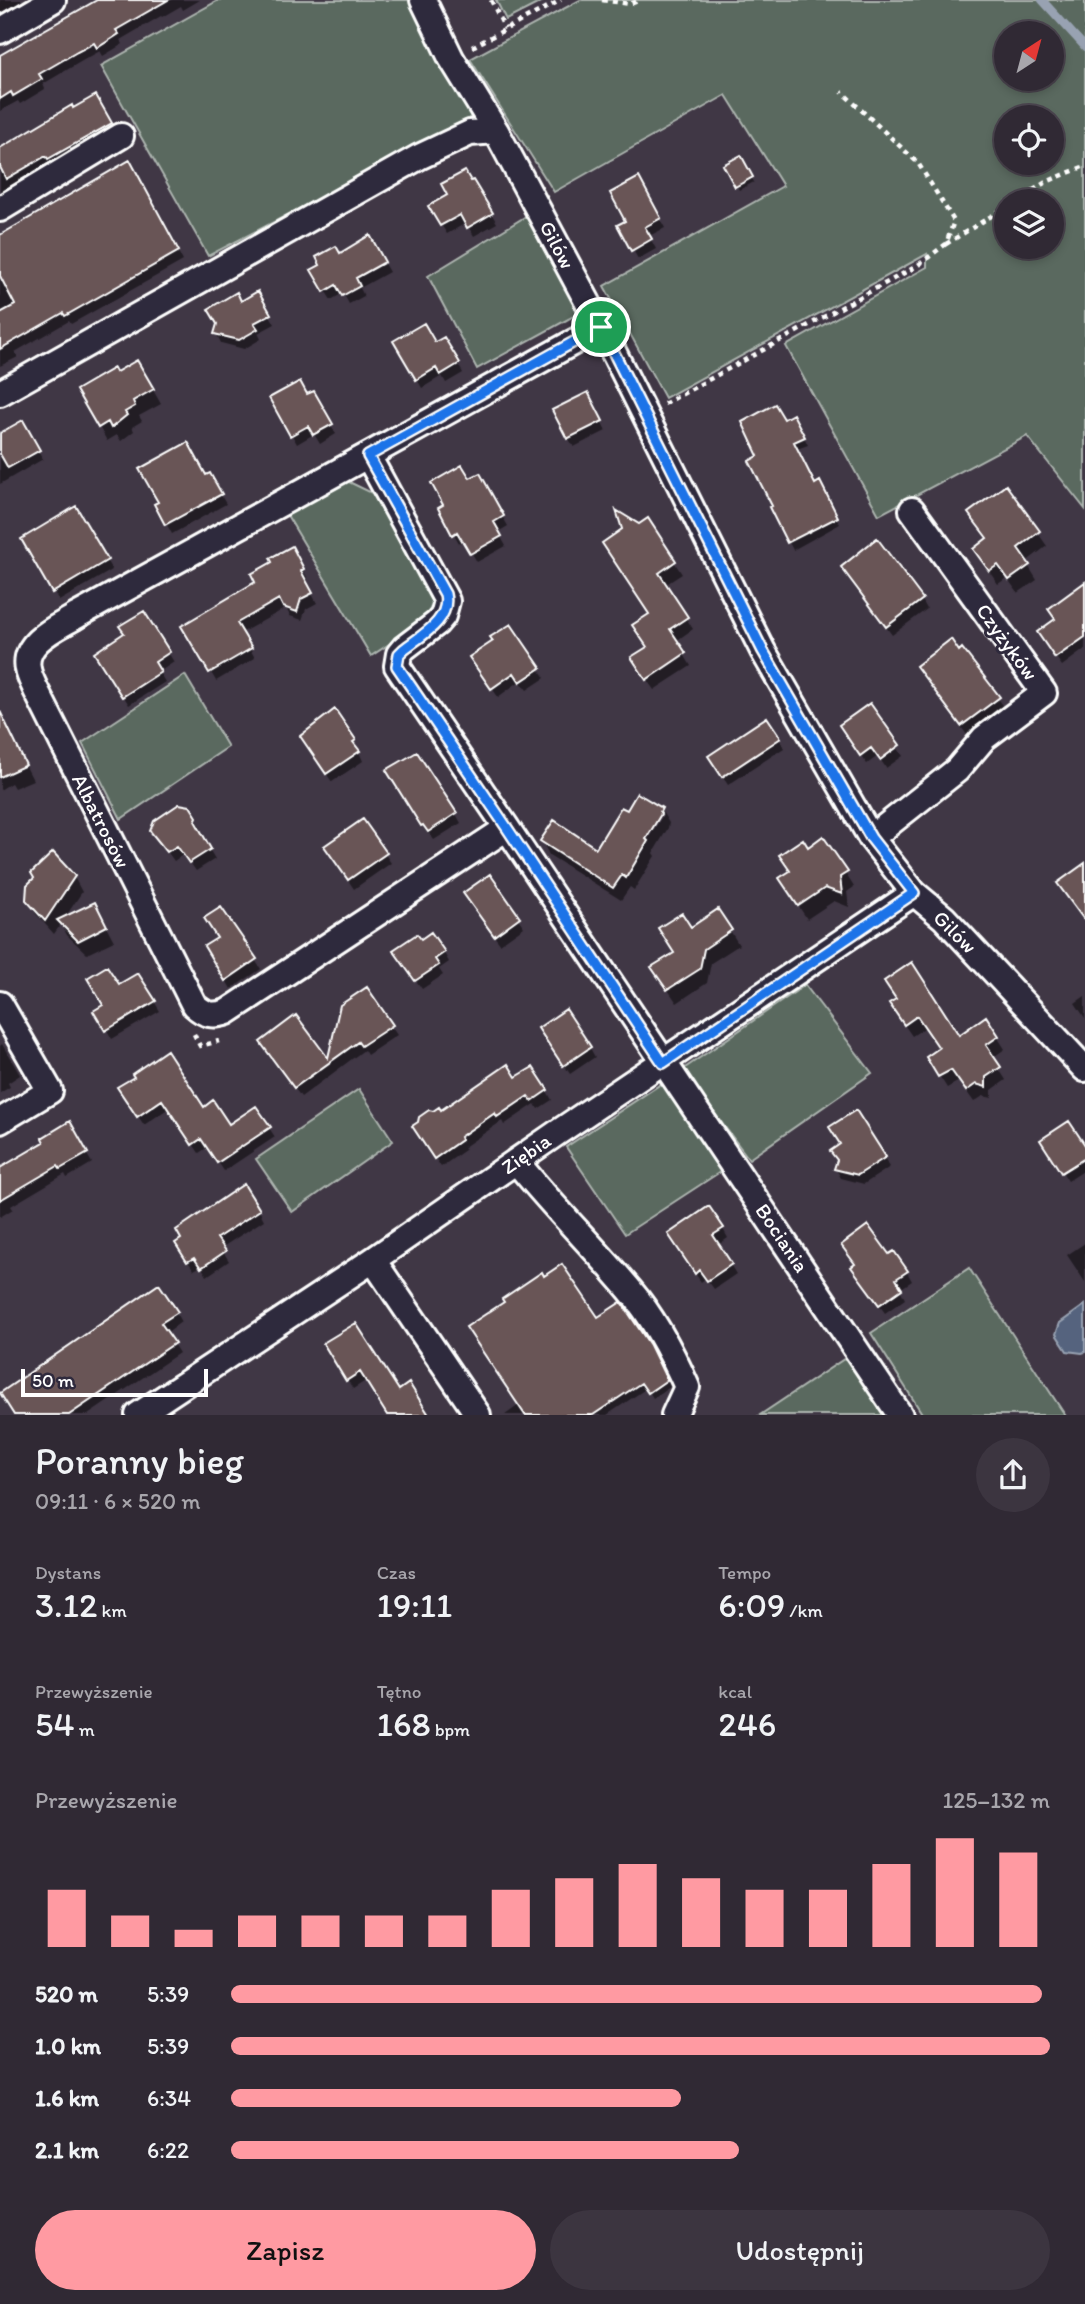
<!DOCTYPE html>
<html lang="pl">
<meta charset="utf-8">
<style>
body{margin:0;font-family:Itim,sans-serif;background:#3c3540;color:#f1f3f6;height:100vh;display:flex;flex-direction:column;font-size:26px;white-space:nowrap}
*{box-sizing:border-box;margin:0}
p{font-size:23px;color:#a8a6ac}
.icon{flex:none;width:38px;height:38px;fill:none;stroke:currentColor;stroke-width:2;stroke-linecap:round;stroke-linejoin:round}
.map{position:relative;height:1415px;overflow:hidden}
.side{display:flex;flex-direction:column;background:#302934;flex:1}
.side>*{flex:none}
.needle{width:46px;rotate:36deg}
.controls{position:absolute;left:994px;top:21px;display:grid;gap:14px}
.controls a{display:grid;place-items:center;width:70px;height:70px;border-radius:50%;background:#302934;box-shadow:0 4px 10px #0003,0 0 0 2px #4b454f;font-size:35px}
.scale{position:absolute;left:21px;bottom:18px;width:187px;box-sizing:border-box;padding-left:7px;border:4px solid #fff;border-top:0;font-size:19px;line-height:24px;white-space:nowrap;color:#fff;-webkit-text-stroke:5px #2f2a3d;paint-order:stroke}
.pin{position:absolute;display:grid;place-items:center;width:60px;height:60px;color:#fff;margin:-30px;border:4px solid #fff;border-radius:50%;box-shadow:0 2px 7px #0007}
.round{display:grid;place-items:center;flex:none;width:74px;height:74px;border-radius:37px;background:#3c3540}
.head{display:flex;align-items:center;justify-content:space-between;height:119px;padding:0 35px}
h1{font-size:38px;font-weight:600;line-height:52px}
.figures{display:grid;grid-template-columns:repeat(3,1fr);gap:10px;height:119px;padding:7px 35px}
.figures div{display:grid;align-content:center}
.figures b{font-size:35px;font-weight:600}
.figures small{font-size:19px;font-weight:400}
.figures p{font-size:19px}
.chart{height:196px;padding:14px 35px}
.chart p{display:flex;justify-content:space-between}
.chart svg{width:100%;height:126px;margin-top:7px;stroke:#ff9aa2;stroke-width:6}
.cta{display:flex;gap:14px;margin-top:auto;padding:14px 35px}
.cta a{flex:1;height:80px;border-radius:42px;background:#ff9aa2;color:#111;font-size:28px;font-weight:600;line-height:80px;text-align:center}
.cta a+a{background:#3c3540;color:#f1f3f6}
ul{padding:0 35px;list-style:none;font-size:23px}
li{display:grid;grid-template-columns:112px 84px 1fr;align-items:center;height:52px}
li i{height:18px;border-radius:9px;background:#ff9aa2}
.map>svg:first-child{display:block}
.green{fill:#5a695f;stroke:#acb4af;stroke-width:2;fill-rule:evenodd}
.water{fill:#54647e;stroke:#98a2b2;stroke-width:2}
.shadow{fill:#0007;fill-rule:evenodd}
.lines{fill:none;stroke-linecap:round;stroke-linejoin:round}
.stream{stroke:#98a2b2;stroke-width:8}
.building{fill:#695557;stroke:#fff;stroke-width:2}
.minor-casing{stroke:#fff;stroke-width:30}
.path{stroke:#fff;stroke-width:4.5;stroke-dasharray:5 5;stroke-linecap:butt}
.minor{stroke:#2f2a3d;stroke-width:24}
.route-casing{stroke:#fff;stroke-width:14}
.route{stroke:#1a73e8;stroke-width:9}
.labels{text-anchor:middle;stroke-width:6;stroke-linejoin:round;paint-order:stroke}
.street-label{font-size:21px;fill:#fff;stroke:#2f2a3d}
</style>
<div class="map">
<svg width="1085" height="1415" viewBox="0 0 1085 1415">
<rect width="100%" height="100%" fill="#403745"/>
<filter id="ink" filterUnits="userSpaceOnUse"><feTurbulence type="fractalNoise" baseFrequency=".0143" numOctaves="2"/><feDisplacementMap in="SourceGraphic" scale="14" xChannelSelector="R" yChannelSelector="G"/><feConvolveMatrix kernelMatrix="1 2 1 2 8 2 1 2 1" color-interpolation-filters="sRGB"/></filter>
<g filter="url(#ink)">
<!-- green -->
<path class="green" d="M219,0H412L475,113L462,124L208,256L101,66Z
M496,0H545L506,20Z
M580,0H1085V509L1027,436L879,515L786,346L927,267V254L665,398L604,286L783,186L726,95L554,192L470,59ZM1006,33H1052V79H1006ZM1006,117H1052V163H1006ZM1006,201H1052V247H1006Z
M528,215L583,311L477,369L428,276Z
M345,480L372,493L433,597L430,617L371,656L287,515Z
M185,675L228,747L121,819L82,743Z
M805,985L872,1073L749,1159L682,1070Z
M664,1082L723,1170L625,1234L566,1147Z
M359,1089L393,1141L292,1212L256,1159Z
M969,1268L1065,1415H923L871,1333Z
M847,1357L885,1415H760Z"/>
<!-- water -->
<path class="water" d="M1085,1305V1352L1082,1353L1067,1351L1056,1334L1060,1323Z"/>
<!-- shadow -->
<path class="shadow" d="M0,0H40L0,24Z
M100,0H200L183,10L181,6L162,17L161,16L120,40L123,44L103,56L100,51L82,61L43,84L45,89L20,104L18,101L0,111V58Z
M95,97L116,133L53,164L0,195V148Z
M740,157L754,182L739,190L725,166Z
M130,162L183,261L71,324L69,321L15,352L18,357L0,366V236Z
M639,180L665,228L649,236L656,249L638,259L620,226L628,222Z
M473,182L497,223L474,236L466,223L447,234L430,207Z
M369,238L389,272L360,288L364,296L349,304L343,293L331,300L313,271Z
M257,293L275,324L258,333L261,339L244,349L221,343L216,333L241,303Z
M443,339L463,373L446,383L442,376L422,388L395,342L435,345Z
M137,362L161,404L139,416L142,421L132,427L134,431L121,441L117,435L107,441L79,391Z
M313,393L336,434L320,444L314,434L297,444L272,399L307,396Z
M593,403L606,431L574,447L568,438Z
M783,421L797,423L808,445L797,449L814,486L819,484L840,524L793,550L771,508L774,507L760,457Z
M22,423L43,459L0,484V435Z
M209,475L226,504L172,534L156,505Z
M479,476L508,526L498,532L506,546L477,562L464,540L459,543L440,509L470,481Z
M1006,487L1047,546L1026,562L1037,580L1018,593L1007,578L998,584L983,563L975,549L988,540L970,514Z
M75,508L112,570L59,601L24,539Z
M647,520L682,574L665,585L693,629L676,641L691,666L654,690L640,670L649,648L651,615L639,526Z
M291,549L308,579L304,580L317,603L306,609L302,620L290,616L286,608L241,633L255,658L216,681L184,627L258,583L274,562Z
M848,576L922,600L927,609L892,635Z
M1085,595V649L1062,666L1045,642Z
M143,613L174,662L159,672L165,682L129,705L97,653L126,634Z
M510,626L545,678L527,690L520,681L498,697L477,666Z
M962,650L1004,708L967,735L923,675Z
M869,706L903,756L886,768L878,756L867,764L846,735Z
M0,715L14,737V743L33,780L14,788L11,783L0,790Z
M779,738L784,748L728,785L715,765Z
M354,741L363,761L332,782L307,745Z
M389,770L456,814L461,823L434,840L429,833L428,834Z
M661,810L669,823L668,828L653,853L655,856L634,890L630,887L621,900L549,855L542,841L597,851L627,812ZM659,815H663L642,848L639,846Z
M195,818L201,828L199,832L215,859L196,871L184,854L174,861L152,831Z
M823,838L854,887L847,892L849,907L834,901L807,919L790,893L791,872L807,849Z
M385,854L391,863L354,889L331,855Z
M74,877L82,892L64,919L102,918L114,941L87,954L67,935L61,924L54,934L36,914L28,899Z
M489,877L524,927L500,944L470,903Z
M718,911L739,945L711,963L707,983L677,1003L662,981L691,929Z
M421,941L444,953L449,962L439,969L443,975L422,989L401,960Z
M207,947L255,960L261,969L231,989Z
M138,975L160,1011L112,1039L96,1011L105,1006Z
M366,989L397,1035L367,1055L364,1050L301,1097L267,1051L328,1062Z
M1085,996V1018L1075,1003Z
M897,1000L959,1037L986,1019L1005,1049L992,1058L1006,1080L992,1090V1098L983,1096L974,1102L959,1081L947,1088L928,1058L941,1049L926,1027L912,1036L898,1016Z
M545,1037L590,1048L595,1057L570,1074Z
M2,1044L20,1075L8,1083L10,1087L0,1093V1046Z
M167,1053L203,1109L228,1127L256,1108L275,1137L224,1171L208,1147L199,1153L169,1108L144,1125L125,1097Z
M516,1079L547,1091L552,1100L538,1109L535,1104L504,1125L502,1121L464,1147L465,1150L441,1167L420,1135Z
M855,1112L890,1167L864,1184L841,1178L836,1169L842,1145Z
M69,1124L92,1163L67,1178L65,1174L11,1206L13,1209L0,1217V1170L47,1143Z
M1085,1149V1170L1068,1181L1048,1150Z
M259,1210L264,1220L221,1248L229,1261L207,1276L201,1266L194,1270L182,1253Z
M723,1229L728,1238L718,1245L736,1274L714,1289L706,1278L701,1282L675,1244Z
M1085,1243V1282L1067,1255Z
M888,1256L907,1272L912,1281L900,1289L905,1299L885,1313L858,1276L856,1265Z
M506,1303L597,1320L653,1354L670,1387L653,1398L647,1388L607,1415H505L519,1405Z
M176,1313L181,1322L166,1333L179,1353L88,1415H15L7,1403Z
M325,1344L398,1393L408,1386L428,1415H388L367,1380L353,1389Z"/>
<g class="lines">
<!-- stream -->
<path class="stream" d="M1042,0L1085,47"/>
</g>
<!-- building -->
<path class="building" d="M97,0H168L116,30L119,34L97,48L94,43L77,52L39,74L42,79L13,96L11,92L0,99V55Z
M96,95L112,123L48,159L46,156L6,179L0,167V148L72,105L73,108Z
M741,155L753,177L735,187L723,165Z
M130,160L179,251L65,316L63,313L0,349V313L15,305L0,276V235Z
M465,171L471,181L473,180L493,213L467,228L460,215L440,226L428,206L447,195L441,184Z
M639,177L661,218L645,227L652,239L631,251L617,225L625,221L610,193Z
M370,235L385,262L356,278L360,286L342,296L336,285L324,292L311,270L320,265L316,257L336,246L340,253Z
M258,291L271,314L254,323L258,329L239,340L214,334L217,324L208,309L237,292L241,301Z
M424,323L435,342L444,337L460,363L440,375L436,368L416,380L393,341Z
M137,360L154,389L133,401L135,406L125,412L127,415L111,428L108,422L98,428L76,390L114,368L116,372Z
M300,381L307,394L314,391L333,424L313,435L308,426L290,436L269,398Z
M588,392L603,421L567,439L552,410Z
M775,404L784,419L793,414L805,437L794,442L815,484L820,481L838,517L787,543L769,507L772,506L749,461L758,456L742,422Z
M23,420L40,450L8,468L0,454V433Z
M188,442L206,475L210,473L222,494L165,525L154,504L158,502L139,469Z
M462,465L470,478L480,473L504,516L494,522L502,536L470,554L457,532L452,535L438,508L443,505L431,483Z
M1006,485L1040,531L1018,548L1030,565L1009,580L998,565L989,571L973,549L987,538L968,513Z
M76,506L108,560L52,593L21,539Z
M616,510L639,524L648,518L676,561L659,573L688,617L670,629L686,653L646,680L631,657L647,647L632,625L649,614L602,543L622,529Z
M877,538L923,599L886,627L841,567Z
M292,546L304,569L301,571L313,593L301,599L297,612L283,607L279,599L237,623L252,648L209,673L181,626L255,582L251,574L272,562L270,558Z
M1085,582V637L1055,658L1037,632L1055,619L1048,609Z
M144,611L170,652L155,662L161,672L122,697L94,653L124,633L119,626Z
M511,624L541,668L520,682L514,673L491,689L469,657L493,641L490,637Z
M951,639L959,651L962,648L1000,697L961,726L916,666Z
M870,703L900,745L880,760L871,748L860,756L839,725Z
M335,709L356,740L353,742L360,751L326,774L300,736Z
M0,711L26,765L0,777Z
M767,717L781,738L722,777L708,756Z
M417,752L457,813L428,832L423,825L421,826L386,770Z
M637,793L662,808L660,812L661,814L646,839L648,841L626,878L622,875L613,888L540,841L554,820L596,848L621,807L627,810Z
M179,804L190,806L197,817L195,821L211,849L189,863L177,846L167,852L150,831L154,821Z
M363,819L387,853L348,880L324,846Z
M823,836L848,872L840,877L842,894L825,888L798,906L779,878L790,871L779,855L803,839L808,847Z
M53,852L75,876L45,921L26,900L27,885L34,878L31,873Z
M1085,863V921L1057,883Z
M490,874L520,917L494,936L463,893Z
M95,902L107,926L78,941L57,920Z
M221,907L257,959L225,981L204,946L217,938L204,918Z
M718,909L732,930L704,949L700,969L667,990L651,967L674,953L658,928L682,913L691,927Z
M431,932L445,952L435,959L439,965L415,981L393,950L417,934L421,939Z
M912,962L959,1035L986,1016L999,1036L986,1045L1001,1067L986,1077V1087L976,1084L966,1091L951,1070L938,1077L926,1057L939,1048L917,1016L904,1025L889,1003L896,999L884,981Z
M107,966L119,984L138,973L156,1001L105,1031L93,1011L103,1005L87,978Z
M367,987L393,1025L361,1046L358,1042L294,1088L260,1042L296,1015L328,1058L340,1005Z
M566,1009L591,1047L563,1066L538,1028Z
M167,1050L204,1107L213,1100L229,1124L256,1106L271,1127L217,1163L201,1139L192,1145L162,1100L137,1117L117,1087L134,1077L132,1074Z
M508,1064L516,1077L533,1067L548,1090L532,1101L528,1096L497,1117L495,1113L460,1137L461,1140L434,1159L412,1126L418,1122L419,1117L429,1110L433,1111L439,1107L441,1110Z
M856,1110L886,1157L858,1175L834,1169L837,1160L830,1151L840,1144L829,1127Z
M70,1121L88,1153L60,1169L58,1166L0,1200V1168L44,1142L42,1138Z
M1069,1121L1085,1145V1158L1061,1173L1040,1140Z
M244,1184L260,1210L217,1238L226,1251L201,1268L194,1258L187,1262L175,1243L181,1239L176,1230Z
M709,1206L724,1228L713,1235L732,1264L707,1281L699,1270L695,1274L668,1234Z
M868,1225L889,1254L894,1251L908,1271L896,1279L902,1289L879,1305L851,1267L855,1264L841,1245Z
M562,1264L598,1317L621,1302L650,1345L667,1380L648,1393L641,1383L593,1415H525L466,1327L504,1302L502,1299L542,1272L544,1276Z
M159,1284L178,1312L161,1323L175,1343L69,1415H14L0,1393Z
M356,1323L399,1390L409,1383L429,1415H387L360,1372L346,1381L323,1343Z"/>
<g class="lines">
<defs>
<path id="minor" d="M423,0L451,58L496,131L601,327L763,651L871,838L914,893L944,918L1085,1069
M0,31L53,0
M0,209L121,136
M601,327L78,615C59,627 22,641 28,669C29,676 33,683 36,690L194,1005C205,1015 213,1017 227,1012L507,828L900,1415
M0,393L419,157L470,133L496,131
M368,456L447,601L443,616L437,623L404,648L399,654L397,666L507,828
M871,838L957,770L984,738L1044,693L912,510
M0,1004L50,1091L0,1121
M516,1161C552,1206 593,1246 630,1290C653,1317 673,1355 687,1387L674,1415
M373,1260L478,1415
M138,1415L373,1260L557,1133L914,893"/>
</defs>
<!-- minor casing -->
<use href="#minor" class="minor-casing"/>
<!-- path -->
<path class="path" d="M491,0L505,29
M602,0L630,4L641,0
M472,47L561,0
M1016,201L1046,182L1085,166
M946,244L1006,207
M664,404L917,266L946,244L954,221L918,163L842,92
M194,1034L200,1046L219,1041"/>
<!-- minor -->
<use href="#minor" class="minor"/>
</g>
</g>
<g class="lines" filter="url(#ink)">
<defs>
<path id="route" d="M601,327L763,651L871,838L914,893L663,1063L507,828L397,666L399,654L404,649C422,635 451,620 445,594L368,456Z"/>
</defs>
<!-- route casing -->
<use href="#route" class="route-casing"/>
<!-- route -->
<use href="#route" class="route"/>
</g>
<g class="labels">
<!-- street labels -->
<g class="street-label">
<text transform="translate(557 245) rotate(62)" y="7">Gilów</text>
<text transform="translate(1007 642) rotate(54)" y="7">Czyżyków</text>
<text transform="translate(101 821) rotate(63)" y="7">Albatrosów</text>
<text transform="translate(955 932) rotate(45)" y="7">Gilów</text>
<text transform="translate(526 1154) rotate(-35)" y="7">Ziębia</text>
<text transform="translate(782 1238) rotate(56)" y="7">Bociania</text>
</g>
</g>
</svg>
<div class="controls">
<a><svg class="needle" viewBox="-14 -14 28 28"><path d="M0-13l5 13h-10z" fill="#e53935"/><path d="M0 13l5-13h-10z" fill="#a8a6ac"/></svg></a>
<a><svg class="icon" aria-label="locate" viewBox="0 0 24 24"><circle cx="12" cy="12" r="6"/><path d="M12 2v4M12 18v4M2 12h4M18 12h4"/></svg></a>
<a><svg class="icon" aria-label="layers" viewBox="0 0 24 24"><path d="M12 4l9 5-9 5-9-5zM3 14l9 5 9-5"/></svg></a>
</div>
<div class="scale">50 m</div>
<div class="pin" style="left:601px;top:327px;background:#1e9e55"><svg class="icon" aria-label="arrive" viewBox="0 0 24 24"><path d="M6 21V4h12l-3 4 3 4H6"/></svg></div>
</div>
<section class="side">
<div class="head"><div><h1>Poranny bieg</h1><p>09:11 · 6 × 520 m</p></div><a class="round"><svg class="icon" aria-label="share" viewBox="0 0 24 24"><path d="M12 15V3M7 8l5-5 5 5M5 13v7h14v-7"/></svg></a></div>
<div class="figures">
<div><p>Dystans</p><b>3.12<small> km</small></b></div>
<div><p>Czas</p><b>19:11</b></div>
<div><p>Tempo</p><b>6:09<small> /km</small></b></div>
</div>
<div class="figures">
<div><p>Przewyższenie</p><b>54<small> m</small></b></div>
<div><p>Tętno</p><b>168<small> bpm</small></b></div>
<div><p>kcal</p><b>246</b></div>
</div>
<div class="chart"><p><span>Przewyższenie</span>125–132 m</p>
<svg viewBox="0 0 160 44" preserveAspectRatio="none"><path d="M5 44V24M15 44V33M25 44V38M35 44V33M45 44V33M55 44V33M65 44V33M75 44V24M85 44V20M95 44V15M105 44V20M115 44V24M125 44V24M135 44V15M145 44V6M155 44V11"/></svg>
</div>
<ul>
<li><b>520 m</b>5:39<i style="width:99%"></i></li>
<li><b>1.0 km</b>5:39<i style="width:100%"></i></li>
<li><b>1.6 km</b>6:34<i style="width:55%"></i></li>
<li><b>2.1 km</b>6:22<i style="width:62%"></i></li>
</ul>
<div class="cta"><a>Zapisz</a><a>Udostępnij</a></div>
</section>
